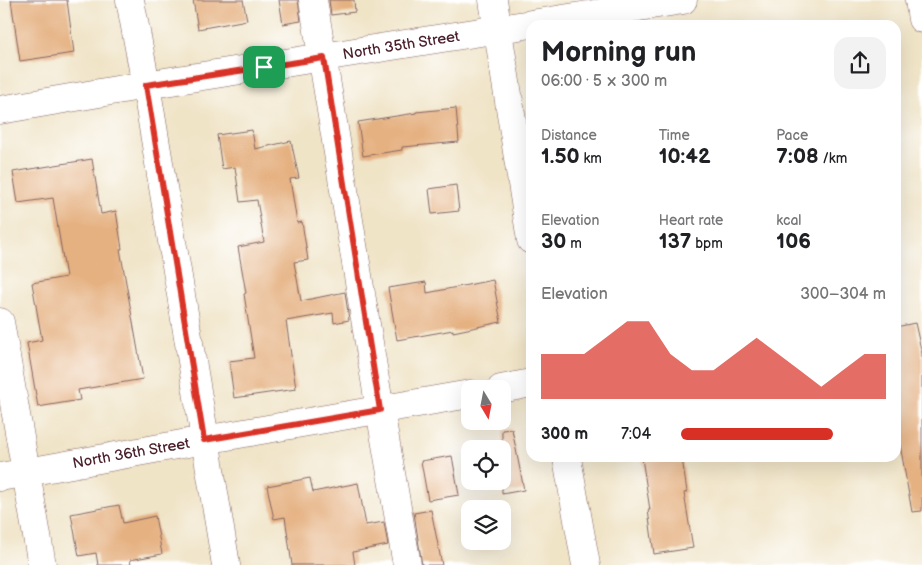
<!DOCTYPE html>
<meta charset="utf-8">
<style>
body{margin:0;font-family:"Balsamiq Sans",sans-serif;background:#f2f2f2;color:#202124;height:100vh;display:flex;flex-direction:column;font-size:19px;white-space:nowrap}
*{box-sizing:border-box;margin:0}
p{font-size:16px;color:#757577}
.icon{flex:none;width:28px;height:28px;fill:none;stroke:currentColor;stroke-width:2;stroke-linecap:round;stroke-linejoin:round}
.map{position:relative;flex:1;overflow:hidden}
.details{position:absolute;left:526px;top:20px;width:375px;height:442px;display:flex;flex-direction:column;background:#fff;border-radius:15px;box-shadow:0 5px 20px #0002}
.details>*{flex:none}
.needle{width:32px;rotate:170deg}
.fabs{position:absolute;left:461px;top:380px;display:grid;gap:10px}
.fabs a{display:grid;place-items:center;width:50px;height:50px;border-radius:10px;background:#fff;box-shadow:0 5px 20px #0002;font-size:25px}
.pin{position:absolute;display:grid;place-items:center;width:42px;height:42px;color:#fff;margin:-21px;border-radius:10px;box-shadow:0 2px 8px #0006}
.round{display:grid;place-items:center;flex:none;width:52px;height:52px;border-radius:15px;background:#f2f2f2}
.overview{display:flex;align-items:center;justify-content:space-between;height:85px;padding:0 15px}
h1{font-size:28px;font-weight:800;line-height:38px}
.figures{display:grid;grid-template-columns:repeat(3,1fr);gap:8px;height:85px;padding:5px 15px}
.figures div{display:grid;align-content:center}
.figures b{font-size:21px;font-weight:800}
.figures small{font-size:14px;font-weight:400}
.figures p{font-size:14px}
.chart{height:140px;padding:10px 15px}
.chart p{display:flex;justify-content:space-between}
.chart svg{width:100%;height:90px;margin-top:5px;fill:#d93025;opacity:.7}
ul{padding:0 15px;list-style:none;font-size:16px}
li{display:grid;grid-template-columns:80px 60px 1fr;align-items:center;height:38px}
li i{height:12px;border-radius:6px;background:#d93025}
.map>svg:first-child{display:block}
.building{fill:#e5b181}
.lines{fill:none;stroke-linecap:round;stroke-linejoin:round}
.minor-casing{stroke:#846462;stroke-width:29}
.minor{stroke:#fff;stroke-width:28}
.route-casing{stroke:#fff;stroke-width:10}
.route{stroke:#d93025;stroke-width:6}
.labels{text-anchor:middle;stroke-width:5;stroke-linejoin:round;paint-order:stroke}
.street-label{font-size:15px;fill:#4a1f2b;stroke:#fff}
</style>
<div class="map">
<svg width="922" height="565" viewBox="0 0 922 565">
<rect width="100%" height="100%" fill="#fff"/>
<filter id="ink" filterUnits="userSpaceOnUse"><feTurbulence type="fractalNoise" baseFrequency=".02" numOctaves="2"/><feDisplacementMap in="SourceGraphic" scale="10" xChannelSelector="R" yChannelSelector="G"/><feConvolveMatrix kernelMatrix="1 2 1 2 8 2 1 2 1" color-interpolation-filters="sRGB"/></filter>
<filter id="wash" filterUnits="userSpaceOnUse"><feTurbulence type="fractalNoise" baseFrequency=".0096" numOctaves="4" result="noise"/><feDisplacementMap in="SourceGraphic" scale="20" xChannelSelector="R" yChannelSelector="G"/><feGaussianBlur stdDeviation="1.12" result="paint"/><feColorMatrix in="noise" values="0 0 0 0 0 0 0 0 0 0 0 0 0 0 0 0 0 1.4 0 .05"/><feComposite in="paint" operator="in"/></filter>
<g filter="url(#wash)">
<rect width="100%" height="100%" fill="#f0e4c7"/>
<g id="blocks">
<!-- building -->
<path class="building" d="M11,0H67L74,53L20,61Z
M193,0H243L247,20L198,29Z
M279,0H298L301,21L283,24Z
M329,0H354L355,12L331,15Z
M456,108L459,142L402,147V150L363,156L358,122L416,113V112Z
M252,130L255,149L291,141L299,178L290,179L297,223L302,222L308,260L294,262L301,301L345,292L349,320L334,323L333,313L286,321L296,389L234,398L229,361L254,358L244,294L246,293L238,247L264,242L257,200L240,202L235,167L222,169L217,135Z
M92,159L101,214L116,211L122,249H120L143,379L78,390L80,400L38,407L27,343L42,340L32,283L66,277L53,198L18,203L13,172Z
M456,185L459,211L432,214L429,189Z
M493,280L501,322L453,332V330L397,340L388,288L426,282L427,293Z
M915,323L922,354V511L912,512L896,422V327Z
M512,429L524,490L502,494V430Z
M452,456L459,495L428,500L421,461Z
M642,458H682L687,492L684,493L693,548L654,554L648,510H650Z
M310,478L313,492L358,483L366,525L384,522L388,545L353,552L355,565H292L285,517L274,519L267,486Z
M119,505L123,523L155,516L162,554L130,560L131,565H98L96,553L79,556L71,514Z
M431,510L442,565H422L414,513Z"/>
</g>
</g>
<g filter="url(#ink)">
<use href="#blocks" fill-opacity="0" stroke="#846462" stroke-width="1"/>
<g class="lines">
<defs>
<path id="minor" d="M130,0L146,85L226,565
M313,0L380,410L407,565
M493,0L531,240
M919,0L922,19
M0,110L146,85L683,0
M0,322L42,565
M501,389L531,383
M567,458L586,565
M0,477L204,440L470,394"/>
</defs>
<!-- minor casing -->
<use href="#minor" class="minor-casing"/>
<!-- minor -->
<use href="#minor" class="minor"/>
</g>
</g>
<g class="lines" filter="url(#ink)">
<defs>
<path id="route" d="M324,58L380,410L204,440L146,85Z"/>
</defs>
<!-- route casing -->
<use href="#route" class="route-casing"/>
<!-- route -->
<use href="#route" class="route"/>
</g>
<g class="labels">
<!-- street labels -->
<g class="street-label">
<text transform="translate(401 45) rotate(-9)" y="5">North 35th Street</text>
<text transform="translate(131 453) rotate(-10)" y="5">North 36th Street</text>
</g>
</g>
</svg>
<div class="fabs">
<a><svg class="needle" viewBox="-14 -14 28 28"><path d="M0-13l5 13h-10z" fill="#e53935"/><path d="M0 13l5-13h-10z" fill="#757577"/></svg></a>
<a><svg class="icon" aria-label="locate" viewBox="0 0 24 24"><circle cx="12" cy="12" r="6"/><path d="M12 2v4M12 18v4M2 12h4M18 12h4"/></svg></a>
<a><svg class="icon" aria-label="layers" viewBox="0 0 24 24"><path d="M12 4l9 5-9 5-9-5zM3 14l9 5 9-5"/></svg></a>
</div>
<div class="pin" style="left:264px;top:67px;background:#1e9e55"><svg class="icon" aria-label="arrive" viewBox="0 0 24 24"><path d="M6 21V4h12l-3 4 3 4H6"/></svg></div>
<section class="details">
<div class="overview"><div><h1>Morning run</h1><p>06:00 · 5 × 300 m</p></div><a class="round"><svg class="icon" aria-label="share" viewBox="0 0 24 24"><path d="M12 15V3M7 8l5-5 5 5M5 13v7h14v-7"/></svg></a></div>
<div class="figures">
<div><p>Distance</p><b>1.50<small> km</small></b></div>
<div><p>Time</p><b>10:42</b></div>
<div><p>Pace</p><b>7:08<small> /km</small></b></div>
</div>
<div class="figures">
<div><p>Elevation</p><b>30<small> m</small></b></div>
<div><p>Heart rate</p><b>137<small> bpm</small></b></div>
<div><p>kcal</p><b>106</b></div>
</div>
<div class="chart"><p><span>Elevation</span>300–304 m</p>
<svg viewBox="0 0 160 44" preserveAspectRatio="none"><path d="M0 44V22L10 22L20 22L30 14L40 6L50 6L60 22L70 30L80 30L90 22L100 14L110 22L120 30L130 38L140 30L150 22L160 22V44z"/></svg>
</div>
<ul>
<li><b>300 m</b>7:04<i style="width:74%"></i></li>
</ul>
</section>
</div>
